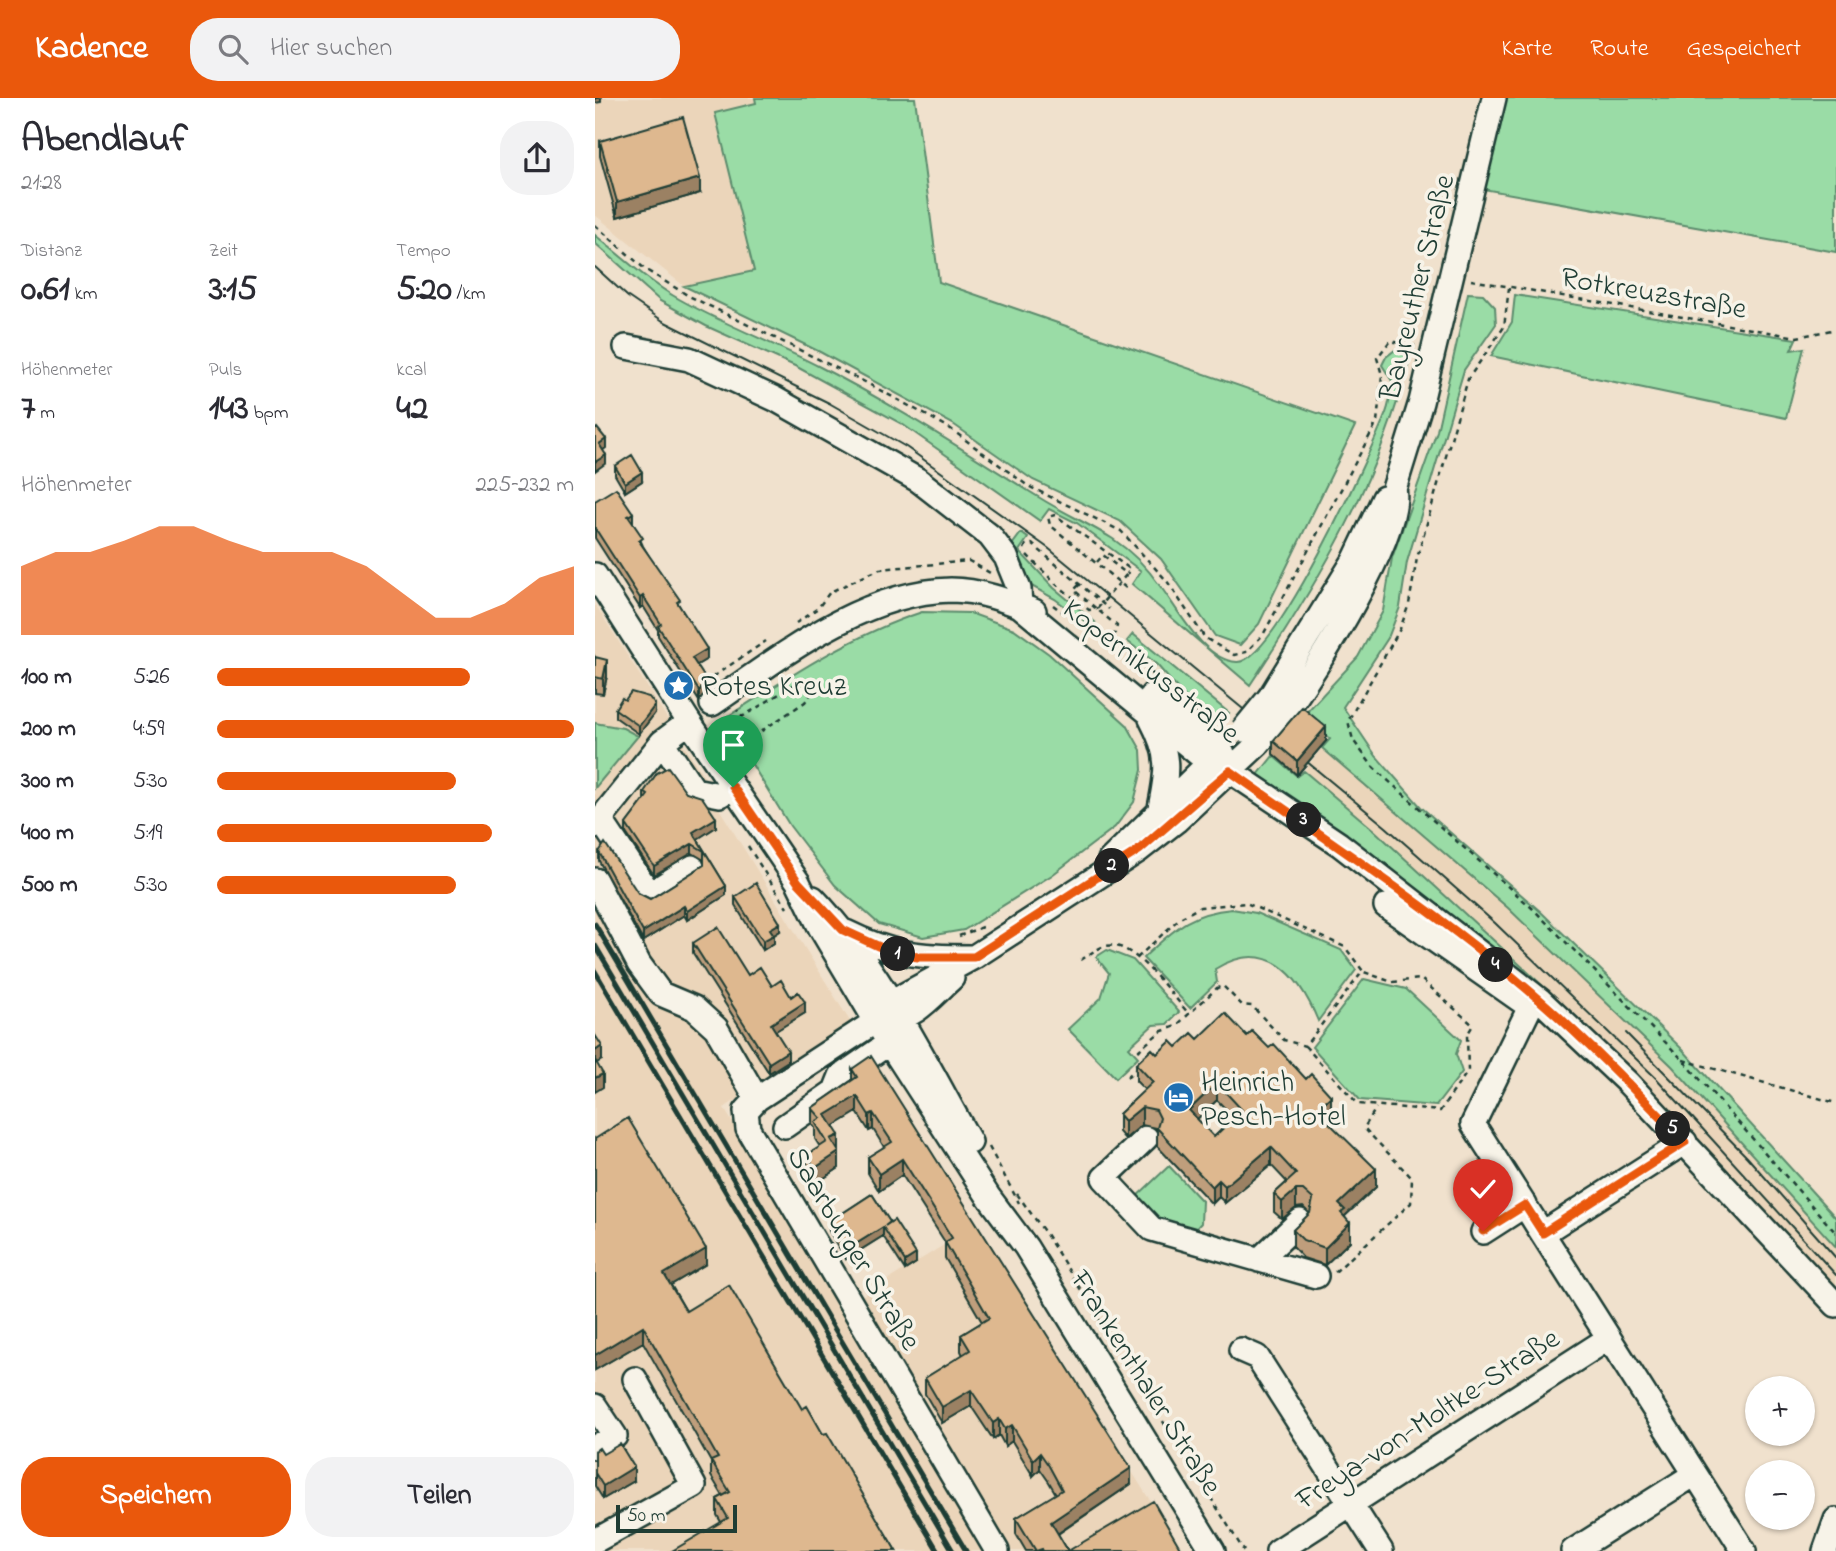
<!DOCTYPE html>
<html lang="de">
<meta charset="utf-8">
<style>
body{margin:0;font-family:"Indie Flower",sans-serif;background:#f2f2f3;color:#2b2b33;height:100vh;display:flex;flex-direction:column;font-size:26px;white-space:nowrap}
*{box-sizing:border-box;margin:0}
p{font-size:23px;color:#7c7c81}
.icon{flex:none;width:38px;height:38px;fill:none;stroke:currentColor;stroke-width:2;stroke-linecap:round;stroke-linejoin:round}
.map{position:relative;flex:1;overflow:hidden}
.panel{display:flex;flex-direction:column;background:#fff;width:595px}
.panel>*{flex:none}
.fabs{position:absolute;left:1150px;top:1278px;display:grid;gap:14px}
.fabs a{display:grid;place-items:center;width:70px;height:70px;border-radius:50%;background:#fff;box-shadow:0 2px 5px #0004;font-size:35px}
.scale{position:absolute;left:21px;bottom:18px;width:121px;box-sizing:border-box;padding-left:7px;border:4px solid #1f3d34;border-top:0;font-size:19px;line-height:24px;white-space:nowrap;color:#1f3d34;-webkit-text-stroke:5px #f7f3e8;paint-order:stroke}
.pin{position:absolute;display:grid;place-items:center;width:60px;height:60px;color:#fff;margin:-72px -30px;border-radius:50% 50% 50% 0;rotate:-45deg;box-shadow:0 0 7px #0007}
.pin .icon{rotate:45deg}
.km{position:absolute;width:35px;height:35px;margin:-18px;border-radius:50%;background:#222;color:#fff;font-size:19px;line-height:35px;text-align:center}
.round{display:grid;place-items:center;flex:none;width:74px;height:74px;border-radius:28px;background:#f2f2f3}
.overview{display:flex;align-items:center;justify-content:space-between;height:119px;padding:0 21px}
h1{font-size:38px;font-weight:800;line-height:52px}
.stats{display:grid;grid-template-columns:repeat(3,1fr);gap:10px;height:119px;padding:7px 21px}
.stats div{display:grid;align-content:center}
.stats b{font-size:35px;font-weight:800}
.stats small{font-size:19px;font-weight:400}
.stats p{font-size:19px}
.chart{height:196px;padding:14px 21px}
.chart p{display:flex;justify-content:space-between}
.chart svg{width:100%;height:126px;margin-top:7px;fill:#ea580c;opacity:.7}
.primary-button{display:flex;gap:14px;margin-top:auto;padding:14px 21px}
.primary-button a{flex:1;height:80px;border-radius:28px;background:#ea580c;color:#fff;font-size:28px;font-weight:800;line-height:80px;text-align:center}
.primary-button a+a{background:#f2f2f3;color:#2b2b33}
ul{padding:0 21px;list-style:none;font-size:23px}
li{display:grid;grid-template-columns:112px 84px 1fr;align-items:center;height:52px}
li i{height:18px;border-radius:9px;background:#ea580c}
header{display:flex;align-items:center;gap:42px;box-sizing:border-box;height:98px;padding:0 35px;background:#ea580c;color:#fff}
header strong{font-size:33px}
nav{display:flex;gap:38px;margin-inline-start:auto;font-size:24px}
.search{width:490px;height:63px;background:#f2f2f3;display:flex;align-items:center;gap:18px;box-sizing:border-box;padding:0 24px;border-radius:28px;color:#7c7c81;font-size:26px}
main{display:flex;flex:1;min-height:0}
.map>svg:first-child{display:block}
.built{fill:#ebd5ba}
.green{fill:#9adca6;stroke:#5c8c6d;stroke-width:2}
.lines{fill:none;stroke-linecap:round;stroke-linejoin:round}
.minor-casing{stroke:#1f3d34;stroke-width:28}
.path{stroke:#1f3d34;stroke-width:2.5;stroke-dasharray:5 5;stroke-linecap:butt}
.minor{stroke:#f7f3e8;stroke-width:23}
.tram{stroke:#1f3d34;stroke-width:2}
.rail{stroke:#1f3d34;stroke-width:5}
.minor-bridge-casing{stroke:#1f3d34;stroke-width:28;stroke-linecap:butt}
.path-bridge{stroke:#1f3d34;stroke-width:2.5;stroke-dasharray:5 5;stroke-linecap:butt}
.minor-bridge{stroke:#f7f3e8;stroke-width:23}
.wall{fill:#bf9e7b;stroke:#1f3d34;stroke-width:2;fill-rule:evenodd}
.shaded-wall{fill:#9b8164;stroke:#1f3d34;stroke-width:2}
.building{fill:#deb88f;stroke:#1f3d34;stroke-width:2;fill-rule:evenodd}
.route-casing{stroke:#fff;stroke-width:14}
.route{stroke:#ea580c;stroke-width:9}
.labels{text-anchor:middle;stroke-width:7;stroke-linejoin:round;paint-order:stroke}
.street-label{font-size:30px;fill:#1f3d34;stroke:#f7f3e8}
.poi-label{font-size:30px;fill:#1f3d34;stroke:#f7f3e8;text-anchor:start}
</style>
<header>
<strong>Kadence</strong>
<div class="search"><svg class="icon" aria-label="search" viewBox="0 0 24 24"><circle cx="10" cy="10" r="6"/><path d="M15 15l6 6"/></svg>Hier suchen</div>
<nav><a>Karte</a><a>Route</a><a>Gespeichert</a></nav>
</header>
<main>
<section class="panel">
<div class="overview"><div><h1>Abendlauf</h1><p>21:28</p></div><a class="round"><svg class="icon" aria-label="share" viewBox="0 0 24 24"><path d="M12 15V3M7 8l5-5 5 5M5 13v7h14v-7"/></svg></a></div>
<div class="stats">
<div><p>Distanz</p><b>0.61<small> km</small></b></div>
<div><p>Zeit</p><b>3:15</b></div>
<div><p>Tempo</p><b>5:20<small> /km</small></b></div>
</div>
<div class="stats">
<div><p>Höhenmeter</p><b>7<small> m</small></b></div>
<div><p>Puls</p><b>143<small> bpm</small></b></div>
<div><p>kcal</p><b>42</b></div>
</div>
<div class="chart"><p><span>Höhenmeter</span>225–232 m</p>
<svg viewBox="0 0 160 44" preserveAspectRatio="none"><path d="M0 44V20L10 15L20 15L30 11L40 6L50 6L60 11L70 15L80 15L90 15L100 20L110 29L120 38L130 38L140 33L150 24L160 20V44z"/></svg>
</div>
<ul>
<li><b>100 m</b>5:26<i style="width:71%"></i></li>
<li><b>200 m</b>4:59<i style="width:100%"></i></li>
<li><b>300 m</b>5:30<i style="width:67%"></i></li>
<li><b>400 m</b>5:19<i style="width:77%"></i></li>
<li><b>500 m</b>5:30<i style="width:67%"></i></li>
</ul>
<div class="primary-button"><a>Speichern</a><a>Teilen</a></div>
</section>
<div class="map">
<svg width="1241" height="1453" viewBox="0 0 1241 1453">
<rect width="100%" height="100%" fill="#f0e1cd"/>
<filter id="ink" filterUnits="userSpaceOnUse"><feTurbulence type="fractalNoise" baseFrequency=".0143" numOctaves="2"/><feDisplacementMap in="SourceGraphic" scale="14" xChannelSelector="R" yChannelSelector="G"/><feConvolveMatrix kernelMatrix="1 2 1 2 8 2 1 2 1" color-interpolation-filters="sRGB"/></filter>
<g filter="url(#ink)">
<!-- built -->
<path class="built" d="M0,0H160L161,5L120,16L159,174L89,188L0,117Z
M0,506L113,685L125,712L256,925L129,1010L246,1211L381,1127L587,1453H0Z
M727,650L913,810L1077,968L1241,1149V1200L987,924L780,733L709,673Z"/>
<!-- green -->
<path class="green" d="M160,0H320L344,184L760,328L664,526L645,547L620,538L566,461L525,423L438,382L358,326L225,254L89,188L159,173L120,15L161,5Z
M910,0H1241V154L888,91Z
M0,137C27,159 54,184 84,201C130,227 179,245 225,269C302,308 372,355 445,400C469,415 494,426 518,441C537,454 552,469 565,488C583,511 608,562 642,564C679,566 776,353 791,315C795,305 796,293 797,283L787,267L791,259L800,252L815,259C783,385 726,480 655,587L537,486L546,473L482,425L454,411L445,423L307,326L202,269L111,228L65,203L0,145Z
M873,195L888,196L900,209L901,226L869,272L812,464L805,509L793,540L748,609L781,658L826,709L946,814L1088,952L1241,1120V1149L1077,968L913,810L727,650L735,641L708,618L763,559L788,513L797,460L842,333Z
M920,197L1201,241L1196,252L1209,250L1191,320L896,258L917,224Z
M426,435L433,440L424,453L459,490L500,524L495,527L460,501L431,485L414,451Z
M327,514L375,515L419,531L454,556L532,627L546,652L547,672L539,704L520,729L457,777L369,832L328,839L284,826L240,787L195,728L129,621C192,580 254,538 327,514Z
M538,536L634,615C610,631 576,582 562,567C553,558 542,551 532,543Z
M0,625L28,630L43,638L0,690Z
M678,658L702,678L709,673L780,733L987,924L984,927L651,692Z
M637,811L661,815L746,852L761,872L723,923C704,876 672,839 620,871L622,884L595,910L548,860C580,831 594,815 637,811Z
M512,852L538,862L584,914L572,926L558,927L534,949L543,959L521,980L473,931L506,900L514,875L501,859Z
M769,881L811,891L866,942L861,956L867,974L841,1008L765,1002L717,949Z
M574,1068L607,1103L606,1125L596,1136L565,1129L539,1101Z"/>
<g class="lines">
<defs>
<path id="minor" d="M31,249L94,261L180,301L323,382L395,438L411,459L424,491L425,508
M0,477L94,624L203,784L225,829L294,945L393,1098L431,1149L618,1453
M425,508L614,665L635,673L744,746L945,902L1033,985L1241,1207
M557,597L627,653L635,673
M675,599L760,461L789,400
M117,606C187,558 267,494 356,492C384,492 413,503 439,513
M692,612C719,574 810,433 799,391L826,304L899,0
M556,621C575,657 573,671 565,710
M67,644L99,692L125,697L138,689
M5,721L55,796L97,769
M0,728L67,644L94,624
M515,762L623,656
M0,782L44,866L66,896L99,910L121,930L162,1001
M218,800C285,870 328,960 375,1044
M791,808L935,909L878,1026L1149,1453
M251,834C297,857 325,859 376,859
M291,923C319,922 337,898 357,880
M190,1028L240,993L246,978L294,945
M551,1040L509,1080L557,1131L721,1178
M888,1134L930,1107
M948,1135L1090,1044
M664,1162L705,1123
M646,1252L662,1259L786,1453
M0,1308L20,1338L0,1349
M0,1443L99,1388L40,1281
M402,1453L153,1031L151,1013L162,1001L281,923L296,906L311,896L379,859L544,752L581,723L663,646
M683,1453L1014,1240
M978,1453L1100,1376
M1230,1453L1241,1422"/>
</defs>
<!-- minor casing -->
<use href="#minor" class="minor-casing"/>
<!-- path -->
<path class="path" d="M0,127L51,172L94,198L270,284L353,329L433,388L526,433L572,483L610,540L639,557L651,554L668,537L782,324L787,277L782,260L795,243L820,248
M876,182L1202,239L1241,231
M914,190L909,229L873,281L822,460L814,506L805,531L753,623L758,642L779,670L936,809L1088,962L1241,1135
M429,451L431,447L437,446L514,511
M432,457L461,486L494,512L502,511
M502,464L508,457L532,476
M484,487L479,492L522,528L518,541
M531,490L455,427L453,419L460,417L535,471L532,476
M458,507L490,531L518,541L560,578
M201,525L223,510L235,494L285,471L374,463L397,476
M110,584L171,543
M122,624L141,650L150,669
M141,650L210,604L216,596V586L207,582L147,619L142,612
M153,748L192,810
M364,838L387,829
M542,860L585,820L605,809L651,805L750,849L768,873L710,948L689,942L657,908L647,907L628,888L622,890L581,928L565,934L544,952L550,960
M486,862C497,855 507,845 521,848C544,852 578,898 594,916
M710,948L763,1006L845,1013L873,973L872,937L878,927L826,881L797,884L769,874
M1088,962L1241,1005
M532,979L543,969
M394,1049L424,1105
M422,1096L451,1136L649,1453
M740,1174L816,1105L817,1080L769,1030L781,1010"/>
<!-- minor -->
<use href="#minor" class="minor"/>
<!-- tram -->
<path class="tram" d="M0,169L33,199L68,223L234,305L311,349L453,450L791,729L900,825L1062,981L1241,1177
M1031,935L1152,1059L1241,1160"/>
<!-- rail -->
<path class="rail" d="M0,826L371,1453
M0,847L358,1453
M0,873L343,1453"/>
<defs>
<path id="minor-bridge" d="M648,632L675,599
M663,646L692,612"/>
</defs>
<!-- minor-bridge casing -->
<use href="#minor-bridge" class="minor-bridge-casing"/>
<!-- path-bridge -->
<path class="path-bridge" d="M502,511L532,476"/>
<!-- minor-bridge -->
<use href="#minor-bridge" class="minor-bridge"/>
</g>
<!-- wall -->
<path class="wall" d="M5,43L105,95L22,119L5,58Z
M20,368L47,383L30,394L20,377Z
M0,403L38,425L48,448L85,509L112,561L102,567L112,593L104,603L63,538V532L48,508L45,510L0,440Z
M0,559L12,578L8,596L0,595Z
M30,602L60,615L44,636L20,619V611Z
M678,643H731L702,677L678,656Z
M49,694H91L121,729L102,741L131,788V797L92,822L89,817L48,843L4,763V754L43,795L55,801L109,767V762L97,755L59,777L31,735V726L49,702Z
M140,799L185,833L179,837V845L168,852L140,807Z
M98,845L153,877L177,888L196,899L210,915L180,933L193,963L174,975L98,855Z
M652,938L736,1015L730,1021L781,1089L750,1118L755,1143L730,1167L708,1160L698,1149V1132L715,1116L708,1109L701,1110L687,1121L679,1114V1096L692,1084L676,1067L630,1105L624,1099L617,1106L562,1048V1033L561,1030L547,1027L530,1041L524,1034V1016L550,992L541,983V966L603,941ZM622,1002L639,1020L619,1039L602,1021Z
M257,971L536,1386L463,1436L473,1453H587H431L421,1436V1420L461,1396L454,1384L445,1371L438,1378L417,1343L410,1348L404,1337L398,1341L376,1308L347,1325L330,1296V1280L368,1257L366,1253V1237L387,1224L350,1160V1144L307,1077L284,1093L273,1075V1059L289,1049L278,1031L274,1033L262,1014L238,1028L244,1053V1070L220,1086L212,1073V1057L225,1049L220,1041V1030L217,1026V1010L257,982Z
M0,1041L111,1166L76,1187L91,1213L207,1311L228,1336L301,1453L126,1424L122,1417V1401L128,1398L116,1378V1364L48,1244L0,1272Z
M277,1096L321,1165L310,1172L288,1138L251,1161L234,1133V1124Z
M0,1353L8,1356L39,1383L8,1401L0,1388Z"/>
<!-- shaded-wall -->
<path class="shaded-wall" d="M0,0H6V4L0,5Z
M105,80V95L22,119V104Z
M11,341V350L4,355V346Z
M11,357V365L0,373V364Z
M47,374V383L30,394V385Z
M38,415V425L33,418Z
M48,498V508L45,510V500Z
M112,551V561L97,570V560Z
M12,562V578L8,596V581Z
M112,583V593L104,603V593Z
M60,607V615L44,636V628Z
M731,629V643L702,677V663Z
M121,720V729L98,744V734Z
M97,746V755L59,777V768Z
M131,788V797L92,822V813Z
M89,808V817L48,843V834Z
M185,825V833L179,837V845L168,852V843L175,831Z
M210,904V915L176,936V926Z
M7,948V962L0,966V953Z
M193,953V963L174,975V965Z
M8,976V989L0,994V980Z
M622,985V1002L594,1029V1012Z
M262,998V1014L231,1033V1017Z
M736,998V1015L721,1030V1012Z
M547,1009V1027L530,1041V1023Z
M278,1015V1031L274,1033V1017Z
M244,1037V1053L236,1041Z
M676,1049V1067L630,1105V1088Z
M244,1054V1070L220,1086V1070Z
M307,1061V1077L284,1093V1076Z
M781,1071V1089L750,1118V1129L744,1106Z
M624,1082V1099L617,1106V1089Z
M701,1092V1110L687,1121V1104Z
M755,1125V1143L730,1167V1150Z
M288,1129V1138L251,1161V1152Z
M111,1151V1166L69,1191V1176Z
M321,1156V1165L310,1172V1163Z
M48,1228V1244L0,1272V1257Z
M376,1292V1308L347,1325V1309Z
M404,1321V1337L398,1341V1325Z
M417,1327V1343L410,1348V1331Z
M445,1355V1371L438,1378V1362Z
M39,1369V1383L8,1401V1388Z
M536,1370V1386L456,1440V1424Z"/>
<!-- building -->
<path class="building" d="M88,19L105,80L22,104L5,43Z
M2,330L11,341L4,346L11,357L0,364V332Z
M37,357L47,374L30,385L20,368Z
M21,390L38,415L33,418L48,440L44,443L85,502L82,504L112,551L97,560L112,583L104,593L63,528L66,526L48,498L45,500L0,430V403Z
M0,559L12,562L8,581L0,579Z
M36,594L54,599L60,607L44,628L20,611L27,600L30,602Z
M707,609L731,629L702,663L678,643Z
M73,669L91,694L107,699L121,720L98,734L131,788L92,813L89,808L48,834L4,754L10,745L43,795L55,801L109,767V753L97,746L59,768L31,726L53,697L49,694L62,675Z
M161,785L185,825L175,831L179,837L168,843L140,799Z
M123,829L153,877L165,869L177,888L186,882L196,899L203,894L210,904L176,926L193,953L174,965L98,845Z
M630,915L652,938L657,933L674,950L679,946L711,981L716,976L736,998L721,1012L781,1071L744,1106L750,1112L746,1115L755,1125L730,1150L708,1142L698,1132L715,1115L718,1101L708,1092H701L687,1104L679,1096L701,1076L676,1049L630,1088L624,1082L617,1089L562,1030L565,1020L561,1012L547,1009L530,1023L524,1016L558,984L541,966L557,951L562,956L576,943L582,949L597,935L603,941ZM622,985L647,1012L619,1039L594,1012Z
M0,937L7,948L0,953Z
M276,958L536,1370L456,1424L473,1453L558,1403L587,1453H448L447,1451L441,1453L421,1420L467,1392L454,1368L445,1355L438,1362L417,1327L410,1331L404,1321L398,1325L376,1292L347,1309L330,1280L375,1252L366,1237L394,1220L350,1144L357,1140L307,1061L284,1076L273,1059L297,1044L278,1015L274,1017L262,998L231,1017L244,1037L236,1041L244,1054L220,1070L212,1057L232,1044L220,1024L226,1020L217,1010L262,979L257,971Z
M0,962L8,976L0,980Z
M33,1020L111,1151L69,1176L91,1213L134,1187L207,1311L212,1308L228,1336L232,1335L301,1453H77L133,1420L122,1401L135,1394L116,1363L123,1360L48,1228L0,1257V1041Z
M277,1096L295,1124L290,1128L299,1122L321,1156L310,1163L288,1129L251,1152L234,1124Z
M25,1346L39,1369L8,1388L0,1375V1353L4,1350L8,1356Z"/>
</g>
<g class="lines" filter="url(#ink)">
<defs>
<path id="route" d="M138,689L203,784L248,832L298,855L323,859H379L544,752L635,673C740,748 849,818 946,903C996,947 1043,995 1090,1044L948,1135L930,1107L888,1133"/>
</defs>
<!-- route casing -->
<use href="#route" class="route-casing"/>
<!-- route -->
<use href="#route" class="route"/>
</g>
<!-- icons -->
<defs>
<symbol id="sight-disc" viewBox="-11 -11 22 22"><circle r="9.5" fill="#1f6fb2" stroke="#f7f3e8"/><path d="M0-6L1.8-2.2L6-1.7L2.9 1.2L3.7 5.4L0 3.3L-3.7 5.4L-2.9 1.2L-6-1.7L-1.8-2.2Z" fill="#fff"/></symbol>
<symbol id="hotel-disc" viewBox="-11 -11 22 22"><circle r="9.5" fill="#1f6fb2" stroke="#f7f3e8"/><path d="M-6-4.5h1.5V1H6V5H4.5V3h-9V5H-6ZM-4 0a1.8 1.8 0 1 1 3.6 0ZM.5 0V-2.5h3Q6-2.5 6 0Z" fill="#fff"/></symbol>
</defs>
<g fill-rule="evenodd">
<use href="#sight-disc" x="66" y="570" width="35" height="35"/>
<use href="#hotel-disc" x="566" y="982" width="35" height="35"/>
</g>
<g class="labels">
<!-- street labels -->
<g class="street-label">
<text transform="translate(821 189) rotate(-76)" y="10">Bayreuther Straße</text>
<text transform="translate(1059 194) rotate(10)" y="10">Rotkreuzstraße</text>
<text transform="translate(557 572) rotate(38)" y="10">Kopernikusstraße</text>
<text transform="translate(260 1150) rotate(59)" y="10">Saarburger Straße</text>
<text transform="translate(552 1284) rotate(58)" y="10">Frankenthaler Straße</text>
<text transform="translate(832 1320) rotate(-33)" y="10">Freya-von-Moltke-Straße</text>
</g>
<!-- poi labels -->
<g class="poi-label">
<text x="106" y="597">Rotes Kreuz</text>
<text x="606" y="993">Heinrich<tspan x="606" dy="34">Pesch-Hotel</tspan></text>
</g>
</g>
</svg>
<div class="fabs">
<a>+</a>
<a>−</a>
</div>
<div class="scale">50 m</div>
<div class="pin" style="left:138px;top:689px;background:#1e9e55"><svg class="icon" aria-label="arrive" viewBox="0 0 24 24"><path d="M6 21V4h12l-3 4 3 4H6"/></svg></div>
<div class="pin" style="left:888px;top:1133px;background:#d93025"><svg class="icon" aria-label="check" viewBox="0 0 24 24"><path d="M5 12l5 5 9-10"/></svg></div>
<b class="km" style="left:303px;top:856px">1</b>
<b class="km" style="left:517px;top:768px">2</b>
<b class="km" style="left:709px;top:722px">3</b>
<b class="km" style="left:901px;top:867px">4</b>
<b class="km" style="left:1078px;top:1031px">5</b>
</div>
</main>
